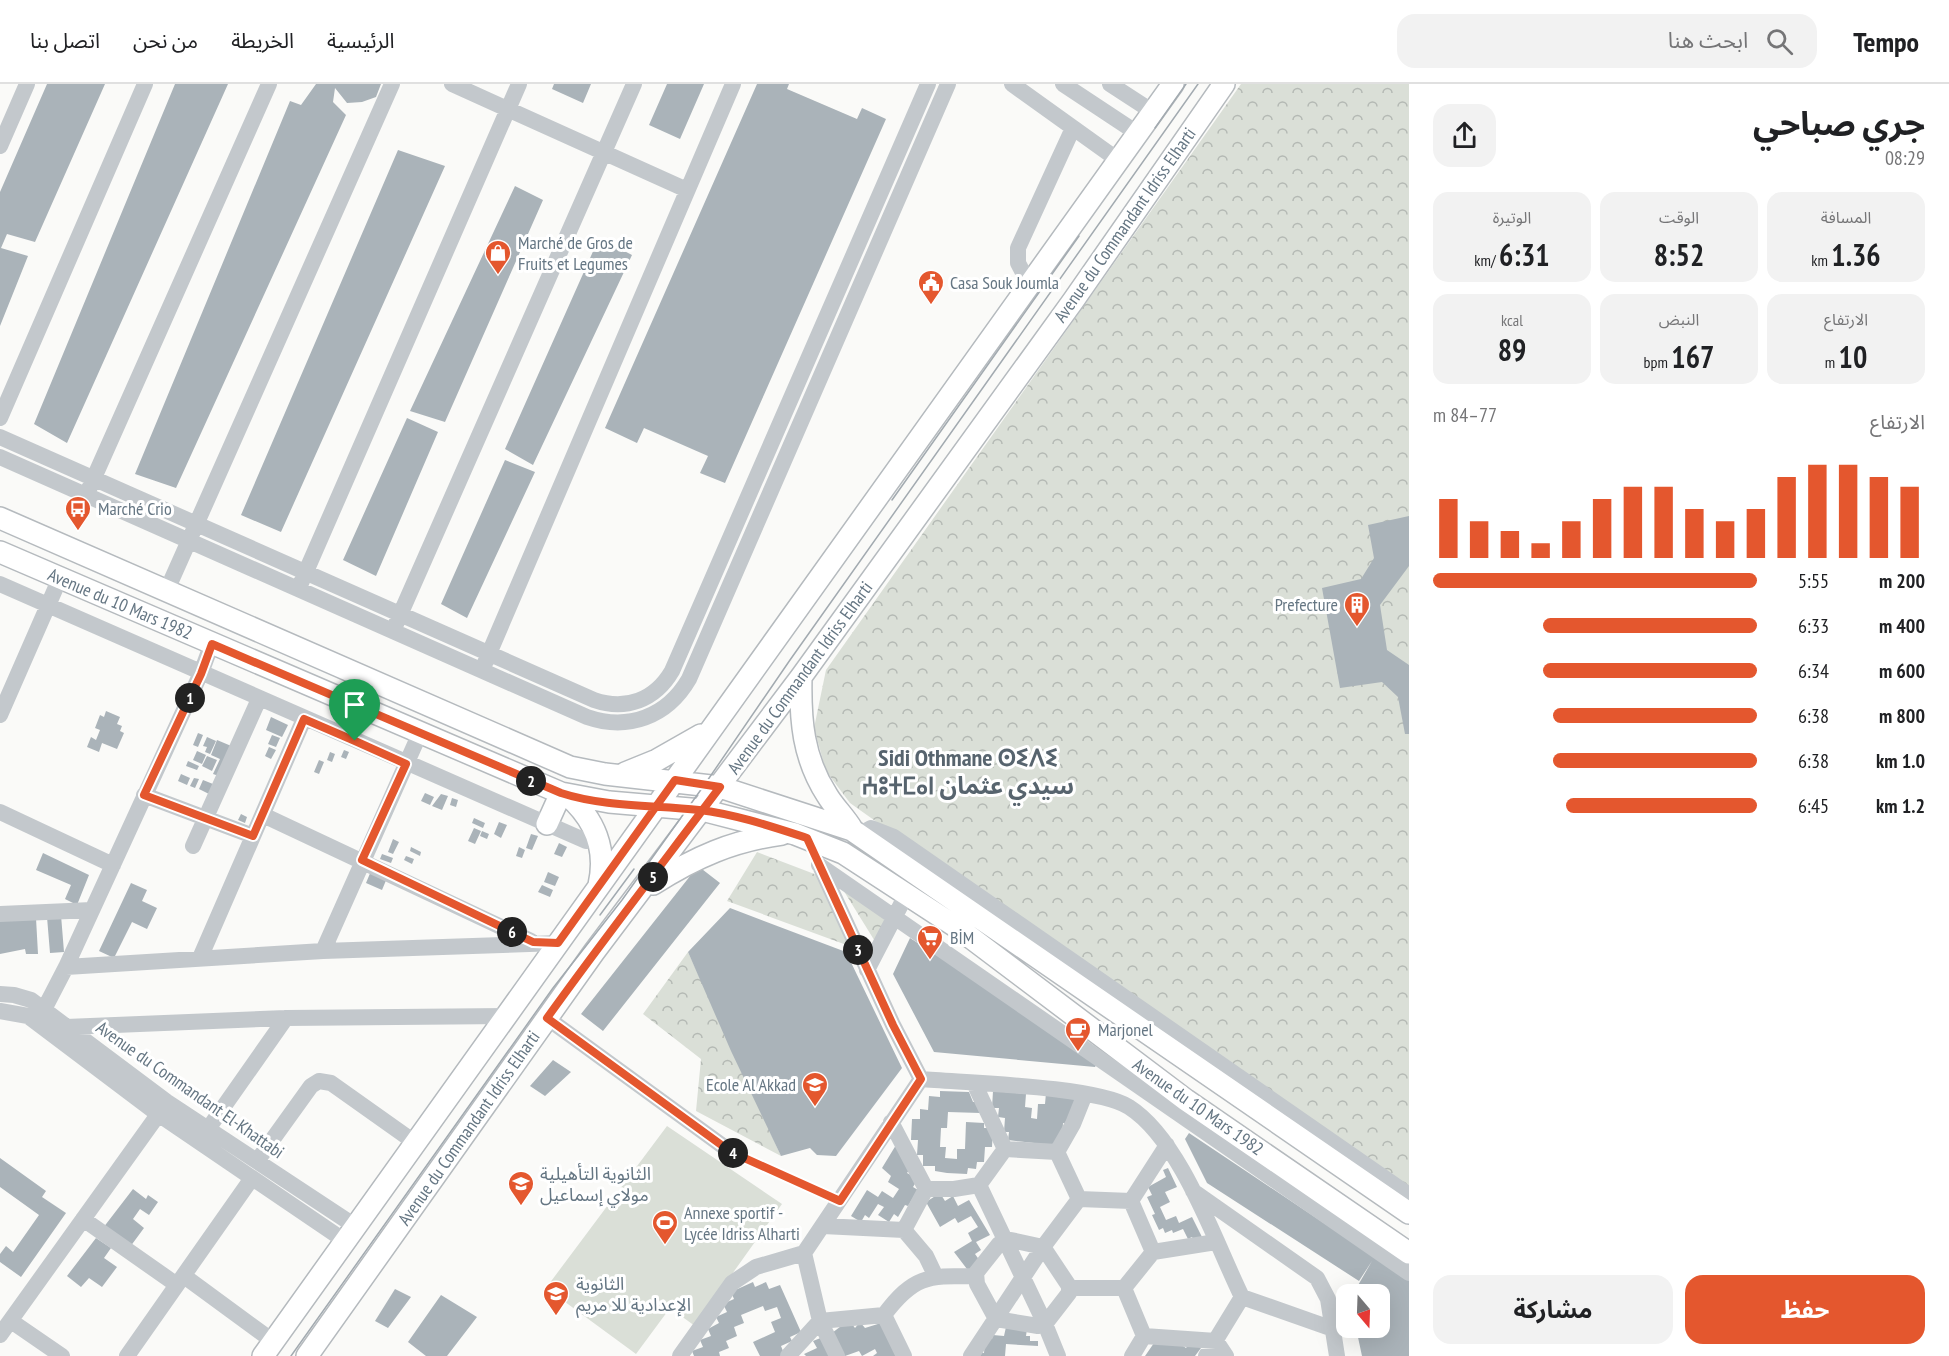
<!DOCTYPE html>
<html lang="ar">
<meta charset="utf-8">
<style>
body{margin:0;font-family:"PT Sans Narrow","Noto Sans Arabic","Noto Sans Tifinagh",sans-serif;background:#f2f2f2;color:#202124;direction:rtl;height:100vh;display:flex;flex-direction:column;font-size:22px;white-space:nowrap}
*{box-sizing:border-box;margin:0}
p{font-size:20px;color:#757577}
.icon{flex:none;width:33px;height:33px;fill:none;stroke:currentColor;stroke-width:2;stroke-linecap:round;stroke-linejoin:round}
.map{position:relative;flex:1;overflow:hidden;direction:ltr}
.side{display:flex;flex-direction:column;background:#fff;width:540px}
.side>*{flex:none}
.needle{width:39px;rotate:161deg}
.tools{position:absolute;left:1336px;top:1200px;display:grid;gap:12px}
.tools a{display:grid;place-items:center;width:54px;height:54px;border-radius:12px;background:#fff;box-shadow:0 6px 24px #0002;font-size:30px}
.pin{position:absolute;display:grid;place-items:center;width:51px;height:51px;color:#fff;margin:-62px -26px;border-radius:50% 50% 50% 0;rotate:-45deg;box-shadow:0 0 6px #0007}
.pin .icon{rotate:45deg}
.km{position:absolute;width:30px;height:30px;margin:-15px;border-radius:50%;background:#222;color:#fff;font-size:16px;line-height:30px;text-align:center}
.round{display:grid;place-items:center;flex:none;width:63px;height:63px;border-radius:18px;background:#f2f2f2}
.summary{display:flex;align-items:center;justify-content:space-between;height:102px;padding:0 24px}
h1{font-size:33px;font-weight:700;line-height:45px}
.metrics{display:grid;grid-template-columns:repeat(3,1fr);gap:9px;height:102px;padding:6px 24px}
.metrics div{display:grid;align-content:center;border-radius:15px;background:#f2f2f2;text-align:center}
.metrics b{font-size:30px;font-weight:700}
.metrics small{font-size:16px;font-weight:400}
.metrics p{font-size:16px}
.chart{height:168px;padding:12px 24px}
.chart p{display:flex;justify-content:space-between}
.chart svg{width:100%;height:108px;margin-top:6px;stroke:#e4572e;stroke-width:6}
.action{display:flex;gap:12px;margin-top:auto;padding:12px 24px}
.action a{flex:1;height:69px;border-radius:18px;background:#e4572e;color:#fff;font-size:24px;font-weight:700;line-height:69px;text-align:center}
.action a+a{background:#f2f2f2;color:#202124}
ul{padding:0 24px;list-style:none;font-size:20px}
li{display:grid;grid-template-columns:96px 72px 1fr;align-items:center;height:45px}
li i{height:15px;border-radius:8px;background:#e4572e}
header{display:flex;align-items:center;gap:36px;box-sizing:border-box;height:84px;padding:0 30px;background:#fff;border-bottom:2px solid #e0e0e0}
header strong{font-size:28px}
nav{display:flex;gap:33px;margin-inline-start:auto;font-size:21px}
.search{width:420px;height:54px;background:#f2f2f2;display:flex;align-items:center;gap:15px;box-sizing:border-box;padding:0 21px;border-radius:18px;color:#757577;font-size:22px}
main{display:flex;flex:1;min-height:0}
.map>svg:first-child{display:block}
.grass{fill:#dadfd7}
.forest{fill:url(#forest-crowns)}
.building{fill:#aab3b9}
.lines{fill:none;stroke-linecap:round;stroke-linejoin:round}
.major-casing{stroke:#b5babe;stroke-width:24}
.path{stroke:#bbbfc2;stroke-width:2;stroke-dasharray:3 3;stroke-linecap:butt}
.minor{stroke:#c3c8cc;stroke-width:16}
.major{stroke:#fff;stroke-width:21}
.tram{stroke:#a2aab0;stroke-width:1.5}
.route-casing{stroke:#fff;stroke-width:12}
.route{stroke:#e4572e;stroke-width:8}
.labels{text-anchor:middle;stroke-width:6;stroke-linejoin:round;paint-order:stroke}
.street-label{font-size:18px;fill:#657683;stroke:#fff}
.poi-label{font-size:18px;fill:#657683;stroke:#fff;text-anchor:start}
.district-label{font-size:24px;font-weight:bold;fill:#57646e;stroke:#fff}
</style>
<header>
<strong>Tempo</strong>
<div class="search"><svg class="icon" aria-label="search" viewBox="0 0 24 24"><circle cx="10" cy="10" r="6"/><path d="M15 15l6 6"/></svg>ابحث هنا</div>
<nav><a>الرئيسية</a><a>الخريطة</a><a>من نحن</a><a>اتصل بنا</a></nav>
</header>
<main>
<section class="side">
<div class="summary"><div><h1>جري صباحي</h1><p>08:29</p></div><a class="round"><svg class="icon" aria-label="share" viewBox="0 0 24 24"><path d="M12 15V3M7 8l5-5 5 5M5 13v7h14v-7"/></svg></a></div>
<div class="metrics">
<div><p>المسافة</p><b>1.36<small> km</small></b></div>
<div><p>الوقت</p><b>8:52</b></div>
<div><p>الوتيرة</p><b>6:31<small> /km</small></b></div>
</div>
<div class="metrics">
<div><p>الارتفاع</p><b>10<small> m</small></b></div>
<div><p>النبض</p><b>167<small> bpm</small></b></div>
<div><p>kcal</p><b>89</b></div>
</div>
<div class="chart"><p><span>الارتفاع</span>77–84 m</p>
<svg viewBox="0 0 160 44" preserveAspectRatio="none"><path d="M5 44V20M15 44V29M25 44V33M35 44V38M45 44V29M55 44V20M65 44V15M75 44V15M85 44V24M95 44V29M105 44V24M115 44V11M125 44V6M135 44V6M145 44V11M155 44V15"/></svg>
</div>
<ul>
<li><b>200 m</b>5:55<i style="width:100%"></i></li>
<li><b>400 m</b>6:33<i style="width:66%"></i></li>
<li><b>600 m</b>6:34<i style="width:66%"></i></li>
<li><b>800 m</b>6:38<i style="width:63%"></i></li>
<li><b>1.0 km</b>6:38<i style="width:63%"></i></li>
<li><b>1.2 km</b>6:45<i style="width:59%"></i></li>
</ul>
<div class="action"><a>حفظ</a><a>مشاركة</a></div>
</section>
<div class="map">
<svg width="1409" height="1272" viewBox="0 0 1409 1272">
<defs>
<pattern id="forest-crowns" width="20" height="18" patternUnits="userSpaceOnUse" patternTransform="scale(1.5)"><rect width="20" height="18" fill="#dadfd7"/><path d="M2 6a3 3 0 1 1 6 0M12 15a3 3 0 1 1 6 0" fill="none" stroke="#b4b9b4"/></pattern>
</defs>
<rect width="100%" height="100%" fill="#fafaf8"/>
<!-- grass -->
<path class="grass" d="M667,1042L782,1120L695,1242L670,1224L636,1270L546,1204Z"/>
<!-- forest -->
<path class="forest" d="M1241,0H1409V1113L1334,1063L850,719L826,687L814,644L826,586Z
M757,768L817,791L852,863L727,817Z
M837,796L886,831L876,859Z
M688,868L781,1072L696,1027L701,975L643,930Z"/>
<!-- building -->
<path class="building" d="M47,0H105L35,158L7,150L1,164L28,172L0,242V108Z
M175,0H228L67,359L34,340Z
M316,0H381L376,13L362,18L347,19L335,4L333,18L346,31L176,404L135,390L290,17L301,21Z
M554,0H591L583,19L552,5Z
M667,0H704L680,55L649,41Z
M757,0H789L787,5L857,35L862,24L886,35L725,399L700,389L708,372L644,344L637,359L605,344Z
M398,66L445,82L281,448L241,431Z
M515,102L543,116L445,338L410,327Z
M599,154L632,171L533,381L505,365Z
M407,334L438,348L376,492L343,476Z
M505,376L535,388L467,534L441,520Z
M1409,432V482L1380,521L1387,566L1409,581V650H1405L1398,613L1382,598L1340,604L1322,504L1361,495L1374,474L1368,441Z
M106,627L120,633L117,640L122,642L120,647L124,649L117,665L102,659L99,668L87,663L91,653L96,656L100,646L95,644L100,631L104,633Z
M271,633L288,641L282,653L266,646Z
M198,649L203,651L198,663L193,661Z
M272,651L280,654L276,663L268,660Z
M207,653L216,657L210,670L205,668L207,663L203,662Z
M217,656L236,664L222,693L213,690L220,675L211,671Z
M269,663L276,666L271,675L265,672Z
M344,666L349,668L346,675L341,673Z
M197,667L206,671L202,680L193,676Z
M330,668L335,670L332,678L327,676Z
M207,672L217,676L212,687L202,682Z
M319,676L324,678L319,690L314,688Z
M188,677L199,682L197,686L186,682Z
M181,690L190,694L187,701L178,697Z
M194,694L199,695L195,704L190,702Z
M203,696L213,700L209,710L199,705Z
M425,709L434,713L430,721L421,717Z
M441,710L448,712L442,726L432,722Z
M452,714L458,716L456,723L450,721Z
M241,730L247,733L245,739L238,736Z
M474,734L485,739L483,744L472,739Z
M499,738L507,741L501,754L494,750Z
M474,744L481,747L475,760L468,757Z
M482,747L489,750L487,755L480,752Z
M531,750L538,752L532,766L526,764Z
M393,755L399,758L393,770L388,768Z
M559,759L567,763L562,773L554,770Z
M411,763L421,768L420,772L410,767Z
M519,763L525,766L522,774L516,772Z
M43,769L89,791L77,821L65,815L71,801L36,786Z
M382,770L393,774L391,779L380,775Z
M406,772L414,775L412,780L404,776Z
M698,782L720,799L603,947L581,930Z
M371,787L387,794L382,806L366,799Z
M548,788L559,793L555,802L544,798Z
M131,799L147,806L142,817L157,824L147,845L132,838L114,874L99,867Z
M542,801L553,806L550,813L538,808Z
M730,824L846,868L902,984L836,1072L817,1071L810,1064L781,1072L731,967L688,868Z
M61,831L64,868L50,869L47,833Z
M36,834L38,870H26L25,865L0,870V836Z
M910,854L1099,976L1095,983L934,968L893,890Z
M553,976L571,988L545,1012L530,1002Z
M940,1007L969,1008L973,1018H981L980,1029L948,1028L947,1044H941L940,1063H946L945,1074L957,1075V1065H965L966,1038L984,1039V1044H993L992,1063H985L984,1078H977L976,1085L968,1084L967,1090L947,1089L935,1087V1082H923V1071H917L918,1056H911L912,1035H920V1025L928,1026L929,1012L940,1013Z
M993,1007L1026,1010L1025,1023L1032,1024L1031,1034L1037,1035L1038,1020H1045L1046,1009L1079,1012L1069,1040L1063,1039L1062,1057L1052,1061L1008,1056L1009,1048H1004L1005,1034L998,1033L999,1024H992Z
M1189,1049L1409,1196V1272H1362L1356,1244H1380V1210H1353L1372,1177L1359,1197L1207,1099L1185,1055Z
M896,1061L913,1080L907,1089L918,1095L913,1103L918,1106L908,1122L905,1121L898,1133L894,1130L889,1138L878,1131L884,1123L878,1120L869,1134L865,1131L861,1138L851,1132L867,1106L878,1113L882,1107L893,1114L899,1105L888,1098L891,1092L882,1084Z
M0,1074L46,1107L42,1113L66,1129L21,1193L0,1178V1170L6,1162L13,1168L39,1131L0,1103Z
M1168,1084L1177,1103L1165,1108L1170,1118L1160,1123L1166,1136L1176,1132L1179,1139L1192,1133L1202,1153L1194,1157L1192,1153L1188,1155L1183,1145L1173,1149L1172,1146L1165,1149L1163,1144L1159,1146L1152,1131L1155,1130L1147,1113L1152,1111L1148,1103L1166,1093L1163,1086Z
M133,1105L146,1115L148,1111L158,1118L149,1131L140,1125L133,1135L144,1144L130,1163L103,1144Z
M940,1109L945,1117L953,1112L958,1122L969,1116L990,1151L976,1158L981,1166L975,1170L980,1177L970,1189L954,1168L972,1157L968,1149L978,1143L971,1132L958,1139L955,1134L940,1143L926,1118Z
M96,1154L111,1164L104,1174L117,1183L102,1203L89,1194L81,1203L67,1192Z
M753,1198L755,1203L766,1198L769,1205L780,1201L801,1248L790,1253L792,1257L781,1262L785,1272H760L753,1258L775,1248L771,1238L781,1234L777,1223L765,1227L763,1222L741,1231L744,1239L734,1243L737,1252L726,1257L729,1264L719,1268L720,1272H694L692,1267L703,1263L700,1256L711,1252L708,1245L719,1239L716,1233L727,1228L723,1220L734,1215L731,1208Z
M395,1205L411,1213L388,1244L375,1237Z
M441,1211L477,1233L447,1272H426L408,1258Z
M849,1236L855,1244L860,1238L865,1244L881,1239L897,1272H873L877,1269L875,1265L862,1272L859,1267L845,1272L832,1249Z
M1006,1243L1027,1245L1026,1252H1030V1257H1038V1262L1006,1260L1005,1272H978V1268L984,1269L985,1255H992L993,1251L1004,1252Z
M823,1253L831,1272H806L804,1270L817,1264L813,1257Z
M1176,1257L1186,1264L1191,1257L1201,1264L1195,1272H1145L1154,1259Z"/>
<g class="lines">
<defs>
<path id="major" d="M0,434L570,683L605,690L720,703L852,746L1409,1129
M0,468L561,709L609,718L702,726L795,750L843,769L958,844L1186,1016L1409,1169
M801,593C800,636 803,674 827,711C834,723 845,733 852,745
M625,689L657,676L701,651
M567,711C595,735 607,766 599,801
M547,740L561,709
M653,800C696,773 732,757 782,750
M263,1272L1173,0
M307,1272L594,868L801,593L1073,217L1224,0"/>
</defs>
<!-- major casing -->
<use href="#major" class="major-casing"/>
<!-- path -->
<path class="path" d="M744,1074L827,1111"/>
<!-- minor -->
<path class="minor" d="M452,0L687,106
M1012,0L1118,76
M1063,0L1137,49
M1110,0L1153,28
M0,62L27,0
M1029,200L1018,179V164L1073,44
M0,334L145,0
M0,353L594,616C626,627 655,616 672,587L928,0
M0,373L587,633C628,647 667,633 689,595L948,0
M89,405L269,0
M301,499L519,0
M0,500L586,757
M167,506L392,0
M396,540L634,0
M485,579L733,0
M0,631L60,494
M144,711L253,752
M0,728L113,781
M263,731L531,857
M860,750L871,744L894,753L1409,1111
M193,762L259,615
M819,781L1409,1189
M820,782L893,941L921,995
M0,830L92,826
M323,867L420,649
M200,874L304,635
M66,883L323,867L558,859
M867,886L907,809
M0,910L14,911L31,916L167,1018L355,1142
M0,927L28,932L158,1030L345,1157
M547,934L731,1068
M37,939L66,883L201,589L212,559
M66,943L286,934L507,932
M921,995C966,999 1096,1002 1129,1023C1181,1056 1215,1158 1242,1213L1333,1245
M891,1038L926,1105H954L979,1101L1005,1065L974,999
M208,1045L286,934
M1005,1065L1057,1068
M1057,1068L1073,1040L1085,1010
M1057,1068L1079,1115
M257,1077L311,1002L319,997L331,999L417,1060
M979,1101L1045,1240L1058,1272
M1193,1107L1317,1194L1328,1215L1337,1272
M1079,1115L1131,1117
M83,1135L177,1201
M823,1142L904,1146L926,1172L936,1193
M904,1146L926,1105
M1011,1156L1043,1163L1069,1202V1209L1045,1240L1038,1242L996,1235L977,1200L976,1189L999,1160Z
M1153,1168L1131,1117L1167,1061
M804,1169L820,1237L837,1272
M184,1192L274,1258
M1070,1204H1124L1144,1252L1216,1257L1226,1272
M1124,1204L1153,1168L1216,1158
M884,1231L904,1272
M11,1237L62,1272
M0,1251L165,1021
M127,1272L252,1094
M680,1272L732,1199L756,1183L804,1169L921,995
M788,1272L820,1237L884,1231C914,1191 928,1192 975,1192
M971,1272L1043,1163L1079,1115
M1132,1272L1144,1252
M1206,1272L1242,1213"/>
<!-- major -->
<use href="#major" class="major"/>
<!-- tram -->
<path class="tram" d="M1155,44L1186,0
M892,416L1079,152
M600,831L634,785
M291,1272L553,904L622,816L705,700L790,576L1198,0"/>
</g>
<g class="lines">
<defs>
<path id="route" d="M355,657L304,635L253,752L144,711L201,590L212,560L561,709C604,723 654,721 699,726C735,730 773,743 807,754L893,941L921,995L840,1117L731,1068L547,934C603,856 662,780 720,703L675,696L558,859L533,858L362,776L406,680L355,657"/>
</defs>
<!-- route casing -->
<use href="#route" class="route-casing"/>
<!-- route -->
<use href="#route" class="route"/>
</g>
<!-- icons -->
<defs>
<symbol id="shop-pin" viewBox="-11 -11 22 30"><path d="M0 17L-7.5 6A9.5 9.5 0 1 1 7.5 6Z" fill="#e4572e" stroke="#fff"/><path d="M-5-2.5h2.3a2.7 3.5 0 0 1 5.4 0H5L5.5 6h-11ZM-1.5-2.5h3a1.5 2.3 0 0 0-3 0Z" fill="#fff"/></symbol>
<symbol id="civic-pin" viewBox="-11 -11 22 30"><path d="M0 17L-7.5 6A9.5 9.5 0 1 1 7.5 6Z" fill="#e4572e" stroke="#fff"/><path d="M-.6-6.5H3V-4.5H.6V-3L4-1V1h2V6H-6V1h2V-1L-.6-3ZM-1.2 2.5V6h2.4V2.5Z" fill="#fff"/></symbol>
<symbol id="bus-pin" viewBox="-11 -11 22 30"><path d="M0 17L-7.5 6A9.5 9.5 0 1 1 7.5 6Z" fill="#e4572e" stroke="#fff"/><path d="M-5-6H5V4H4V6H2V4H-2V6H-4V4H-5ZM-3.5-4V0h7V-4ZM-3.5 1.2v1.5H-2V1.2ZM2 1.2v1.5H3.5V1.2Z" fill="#fff"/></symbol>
<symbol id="building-pin" viewBox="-11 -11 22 30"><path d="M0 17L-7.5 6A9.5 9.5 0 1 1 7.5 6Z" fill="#e4572e" stroke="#fff"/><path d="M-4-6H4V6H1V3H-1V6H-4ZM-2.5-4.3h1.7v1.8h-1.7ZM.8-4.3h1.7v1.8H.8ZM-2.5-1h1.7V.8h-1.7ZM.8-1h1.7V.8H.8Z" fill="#fff"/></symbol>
<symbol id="supermarket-pin" viewBox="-11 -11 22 30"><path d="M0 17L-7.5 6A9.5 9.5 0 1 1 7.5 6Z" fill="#e4572e" stroke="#fff"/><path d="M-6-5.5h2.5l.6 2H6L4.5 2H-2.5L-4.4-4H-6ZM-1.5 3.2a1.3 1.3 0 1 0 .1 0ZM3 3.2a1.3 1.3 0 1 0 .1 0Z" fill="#fff"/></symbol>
<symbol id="cafe-pin" viewBox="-11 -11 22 30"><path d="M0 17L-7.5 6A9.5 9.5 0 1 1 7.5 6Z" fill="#e4572e" stroke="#fff"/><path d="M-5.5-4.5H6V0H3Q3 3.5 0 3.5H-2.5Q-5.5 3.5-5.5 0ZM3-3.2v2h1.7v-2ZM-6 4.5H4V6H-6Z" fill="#fff"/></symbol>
<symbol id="school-pin" viewBox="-11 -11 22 30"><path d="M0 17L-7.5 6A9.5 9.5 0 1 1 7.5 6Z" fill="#e4572e" stroke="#fff"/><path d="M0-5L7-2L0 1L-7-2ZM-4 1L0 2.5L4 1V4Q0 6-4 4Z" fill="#fff"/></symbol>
<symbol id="stadium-pin" viewBox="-11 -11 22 30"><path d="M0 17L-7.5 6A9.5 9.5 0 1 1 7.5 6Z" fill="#e4572e" stroke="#fff"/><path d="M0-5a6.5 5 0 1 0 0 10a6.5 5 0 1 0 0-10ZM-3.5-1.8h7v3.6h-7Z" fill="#fff"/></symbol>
</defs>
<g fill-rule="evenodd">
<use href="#shop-pin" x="483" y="154" width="30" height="40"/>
<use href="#civic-pin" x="916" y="184" width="30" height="40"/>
<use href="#bus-pin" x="63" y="410" width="30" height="40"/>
<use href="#building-pin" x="1342" y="506" width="30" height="40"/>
<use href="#supermarket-pin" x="915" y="839" width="30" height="40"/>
<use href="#cafe-pin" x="1063" y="931" width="30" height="40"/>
<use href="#school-pin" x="800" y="986" width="30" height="40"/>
<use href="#school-pin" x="506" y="1085" width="30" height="40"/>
<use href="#stadium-pin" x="650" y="1124" width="30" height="40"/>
<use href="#school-pin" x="541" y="1195" width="30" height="40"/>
</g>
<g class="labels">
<!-- street labels -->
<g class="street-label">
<text transform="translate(1125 141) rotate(-55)" y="6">Avenue du Commandant Idriss Elharti</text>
<text transform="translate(120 520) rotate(23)" y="6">Avenue du 10 Mars 1982</text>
<text transform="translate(800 594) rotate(-54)" y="6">Avenue du Commandant Idriss Elharti</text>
<text transform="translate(190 1006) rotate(35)" y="6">Avenue du Commandant El-Khattabi</text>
<text transform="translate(1198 1023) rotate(35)" y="6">Avenue du 10 Mars 1982</text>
<text transform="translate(469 1044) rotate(-55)" y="6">Avenue du Commandant Idriss Elharti</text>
</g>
<!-- poi labels -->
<g class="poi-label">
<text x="518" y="165">Marché de Gros de<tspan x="518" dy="21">Fruits et Legumes</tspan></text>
<text x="950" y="205">Casa Souk Joumla</text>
<text x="98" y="431">Marché Crio</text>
<text x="1338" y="527" text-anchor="end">Prefecture</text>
<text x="950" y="860">BİM</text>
<text x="1098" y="952">Marjonel</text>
<text x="796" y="1007" text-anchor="end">Ecole Al Akkad</text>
<text x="540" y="1096">الثانوية التأهيلية<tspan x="540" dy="21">مولاي إسماعيل</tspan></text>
<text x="684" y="1135">Annexe sportif -<tspan x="684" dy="21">Lycée Idriss Alharti</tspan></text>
<text x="576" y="1206">الثانوية<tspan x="576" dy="21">الإعدادية للا مريم</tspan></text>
</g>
<!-- district labels -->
<g class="district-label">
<text x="968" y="682">Sidi Othmane ⵙⵉⴷⵉ<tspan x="968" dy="28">ⵄⵓⵜⵎⴰⵏ سيدي عثمان</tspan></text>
</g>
</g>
</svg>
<div class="tools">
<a><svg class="needle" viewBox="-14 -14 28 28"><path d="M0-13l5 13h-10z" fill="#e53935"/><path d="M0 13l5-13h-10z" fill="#757577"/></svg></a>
</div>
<div class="pin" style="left:355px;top:657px;background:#1e9e55"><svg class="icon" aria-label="arrive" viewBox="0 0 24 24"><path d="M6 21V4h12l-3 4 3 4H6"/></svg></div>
<b class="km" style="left:190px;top:614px">1</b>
<b class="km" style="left:531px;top:697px">2</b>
<b class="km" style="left:858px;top:866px">3</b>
<b class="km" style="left:733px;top:1069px">4</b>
<b class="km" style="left:653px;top:793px">5</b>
<b class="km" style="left:512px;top:848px">6</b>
</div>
</main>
